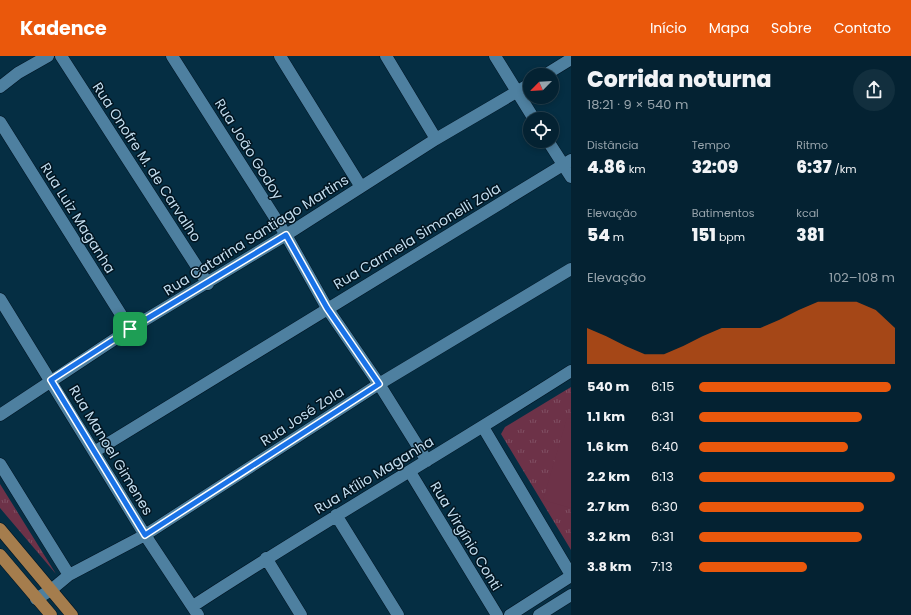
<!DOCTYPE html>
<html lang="pt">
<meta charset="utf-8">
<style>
body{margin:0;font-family:Poppins,sans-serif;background:#122f3e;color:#f1f3f6;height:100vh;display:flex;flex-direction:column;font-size:15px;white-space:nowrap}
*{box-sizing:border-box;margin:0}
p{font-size:13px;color:#97a4ac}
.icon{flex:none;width:22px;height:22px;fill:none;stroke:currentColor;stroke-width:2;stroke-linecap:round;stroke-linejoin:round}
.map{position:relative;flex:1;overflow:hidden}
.details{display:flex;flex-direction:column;background:#042232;width:340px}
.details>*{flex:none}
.needle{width:26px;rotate:246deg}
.tools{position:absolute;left:523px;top:12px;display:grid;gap:8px}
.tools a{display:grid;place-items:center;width:36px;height:36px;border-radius:50%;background:#042232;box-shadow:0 2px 6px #0003,0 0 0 1px #253f4d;font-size:20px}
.pin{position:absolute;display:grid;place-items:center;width:34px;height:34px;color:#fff;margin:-17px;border-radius:8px;box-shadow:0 2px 6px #0006}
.round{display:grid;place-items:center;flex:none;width:42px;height:42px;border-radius:21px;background:#122f3e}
.summary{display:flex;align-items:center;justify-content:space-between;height:68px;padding:0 16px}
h1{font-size:22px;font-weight:800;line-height:30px}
.figures{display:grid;grid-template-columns:repeat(3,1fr);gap:6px;height:68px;padding:4px 16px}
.figures div{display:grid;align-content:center}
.figures b{font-size:17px;font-weight:800}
.figures small{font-size:11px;font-weight:400}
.figures p{font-size:11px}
.chart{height:112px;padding:8px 16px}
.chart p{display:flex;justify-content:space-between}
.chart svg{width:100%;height:72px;margin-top:4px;fill:#ea580c;opacity:.7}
ul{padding:0 16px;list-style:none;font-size:13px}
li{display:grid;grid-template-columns:64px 48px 1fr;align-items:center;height:30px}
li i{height:10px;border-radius:5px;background:#ea580c}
header{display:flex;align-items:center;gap:24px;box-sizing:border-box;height:56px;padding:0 20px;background:#ea580c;color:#fff}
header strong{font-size:19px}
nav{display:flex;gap:22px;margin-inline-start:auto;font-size:14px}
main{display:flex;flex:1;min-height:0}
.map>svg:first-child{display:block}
.park{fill:url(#park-tufts)}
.garden{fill:#6d3248}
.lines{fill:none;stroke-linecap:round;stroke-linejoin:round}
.minor-casing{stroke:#001524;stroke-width:13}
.major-casing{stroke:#001524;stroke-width:13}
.minor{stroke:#4e80a0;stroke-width:12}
.major{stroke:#a57d4d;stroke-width:12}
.route-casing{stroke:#fff;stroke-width:8}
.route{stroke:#1a73e8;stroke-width:5}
.labels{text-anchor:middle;stroke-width:3;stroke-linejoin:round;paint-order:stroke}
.street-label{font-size:14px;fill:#c3ddee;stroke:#021521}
</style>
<header>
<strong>Kadence</strong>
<nav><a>Início</a><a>Mapa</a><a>Sobre</a><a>Contato</a></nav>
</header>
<main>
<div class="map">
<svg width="571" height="559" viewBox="0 0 571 559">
<defs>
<pattern id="park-tufts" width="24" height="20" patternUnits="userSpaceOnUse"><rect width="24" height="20" fill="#6d3248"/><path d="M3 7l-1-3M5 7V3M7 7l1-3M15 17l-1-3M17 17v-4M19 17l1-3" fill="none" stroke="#804f63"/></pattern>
</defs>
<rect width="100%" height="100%" fill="#052e43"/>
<!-- park -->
<path class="park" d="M571,331V494L501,378L505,371Z
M0,428L56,518L0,452Z"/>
<!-- garden -->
<path class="garden" d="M567,362L571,363V452L543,444Z"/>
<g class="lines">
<defs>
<path id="minor" d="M61,0L208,228
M172,0L286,179L327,252L379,328L427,405
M280,0L361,131
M386,0L436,83
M495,0L534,63
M545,19L571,3
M0,31L18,17L48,0
M0,66L130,273
M548,85L571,121
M0,243L145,479L198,559
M0,359L130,273L286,179L436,83L530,28
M483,371L571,519
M94,396L571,104
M0,408L69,519
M410,416L497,559
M336,459L398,559
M266,502L301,559
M36,543L51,534L69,519L145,479L379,328L571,213
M193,550C317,469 446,395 571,315
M510,559L571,520
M539,559L571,539"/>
<path id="major" d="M0,473L72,559
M0,499L51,559"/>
</defs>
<!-- minor casing -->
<use href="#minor" class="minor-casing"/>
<!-- major casing -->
<use href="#major" class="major-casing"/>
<!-- minor -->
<use href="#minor" class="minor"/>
<!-- major -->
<use href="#major" class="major"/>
</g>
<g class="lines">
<defs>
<path id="route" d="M286,179L327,252L379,328L145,479L51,324L130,273Z"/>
</defs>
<!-- route casing -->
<use href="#route" class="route-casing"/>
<!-- route -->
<use href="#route" class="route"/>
</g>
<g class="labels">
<!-- street labels -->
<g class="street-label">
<text transform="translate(249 93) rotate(58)" y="5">Rua João Godoy</text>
<text transform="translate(147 106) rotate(57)" y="5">Rua Onofre M. de Carvalho</text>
<text transform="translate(78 162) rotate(58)" y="5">Rua Luiz Maganha</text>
<text transform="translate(256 179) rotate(-32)" y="5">Rua Catarina Santiago Martins</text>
<text transform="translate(417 180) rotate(-31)" y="5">Rua Carmela Simonelli Zola</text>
<text transform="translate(302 360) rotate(-33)" y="5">Rua José Zola</text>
<text transform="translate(111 394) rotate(59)" y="5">Rua Manoel Gimenes</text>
<text transform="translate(374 419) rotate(-31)" y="5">Rua Atílio Maganha</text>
<text transform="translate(466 480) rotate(59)" y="5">Rua Virgínio Conti</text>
</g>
</g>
</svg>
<div class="tools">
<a><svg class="needle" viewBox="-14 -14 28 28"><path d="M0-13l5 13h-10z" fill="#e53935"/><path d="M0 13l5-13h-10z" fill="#97a4ac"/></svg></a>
<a><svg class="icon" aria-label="locate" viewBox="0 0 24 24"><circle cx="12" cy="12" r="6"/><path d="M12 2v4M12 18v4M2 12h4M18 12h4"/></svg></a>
</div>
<div class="pin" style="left:130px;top:273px;background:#1e9e55"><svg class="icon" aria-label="arrive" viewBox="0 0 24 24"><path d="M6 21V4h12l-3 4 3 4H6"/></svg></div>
</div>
<section class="details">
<div class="summary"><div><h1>Corrida noturna</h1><p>18:21 · 9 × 540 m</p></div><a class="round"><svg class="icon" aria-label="share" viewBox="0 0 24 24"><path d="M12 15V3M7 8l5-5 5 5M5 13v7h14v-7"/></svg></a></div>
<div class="figures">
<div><p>Distância</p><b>4.86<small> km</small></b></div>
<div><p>Tempo</p><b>32:09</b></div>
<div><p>Ritmo</p><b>6:37<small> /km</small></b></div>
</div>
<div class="figures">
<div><p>Elevação</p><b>54<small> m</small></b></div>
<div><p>Batimentos</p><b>151<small> bpm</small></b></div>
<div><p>kcal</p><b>381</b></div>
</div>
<div class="chart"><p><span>Elevação</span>102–108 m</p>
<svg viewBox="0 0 160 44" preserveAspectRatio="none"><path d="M0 44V22L10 27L20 33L30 38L40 38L50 33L60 27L70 22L80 22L90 22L100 17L110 11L120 6L130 6L140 6L150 11L160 22V44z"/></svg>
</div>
<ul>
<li><b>540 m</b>6:15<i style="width:98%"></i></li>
<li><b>1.1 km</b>6:31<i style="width:83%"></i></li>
<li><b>1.6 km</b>6:40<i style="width:76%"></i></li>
<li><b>2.2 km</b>6:13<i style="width:100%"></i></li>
<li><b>2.7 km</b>6:30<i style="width:84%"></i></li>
<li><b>3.2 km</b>6:31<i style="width:83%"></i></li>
<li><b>3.8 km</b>7:13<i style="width:55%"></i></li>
</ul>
</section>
</main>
